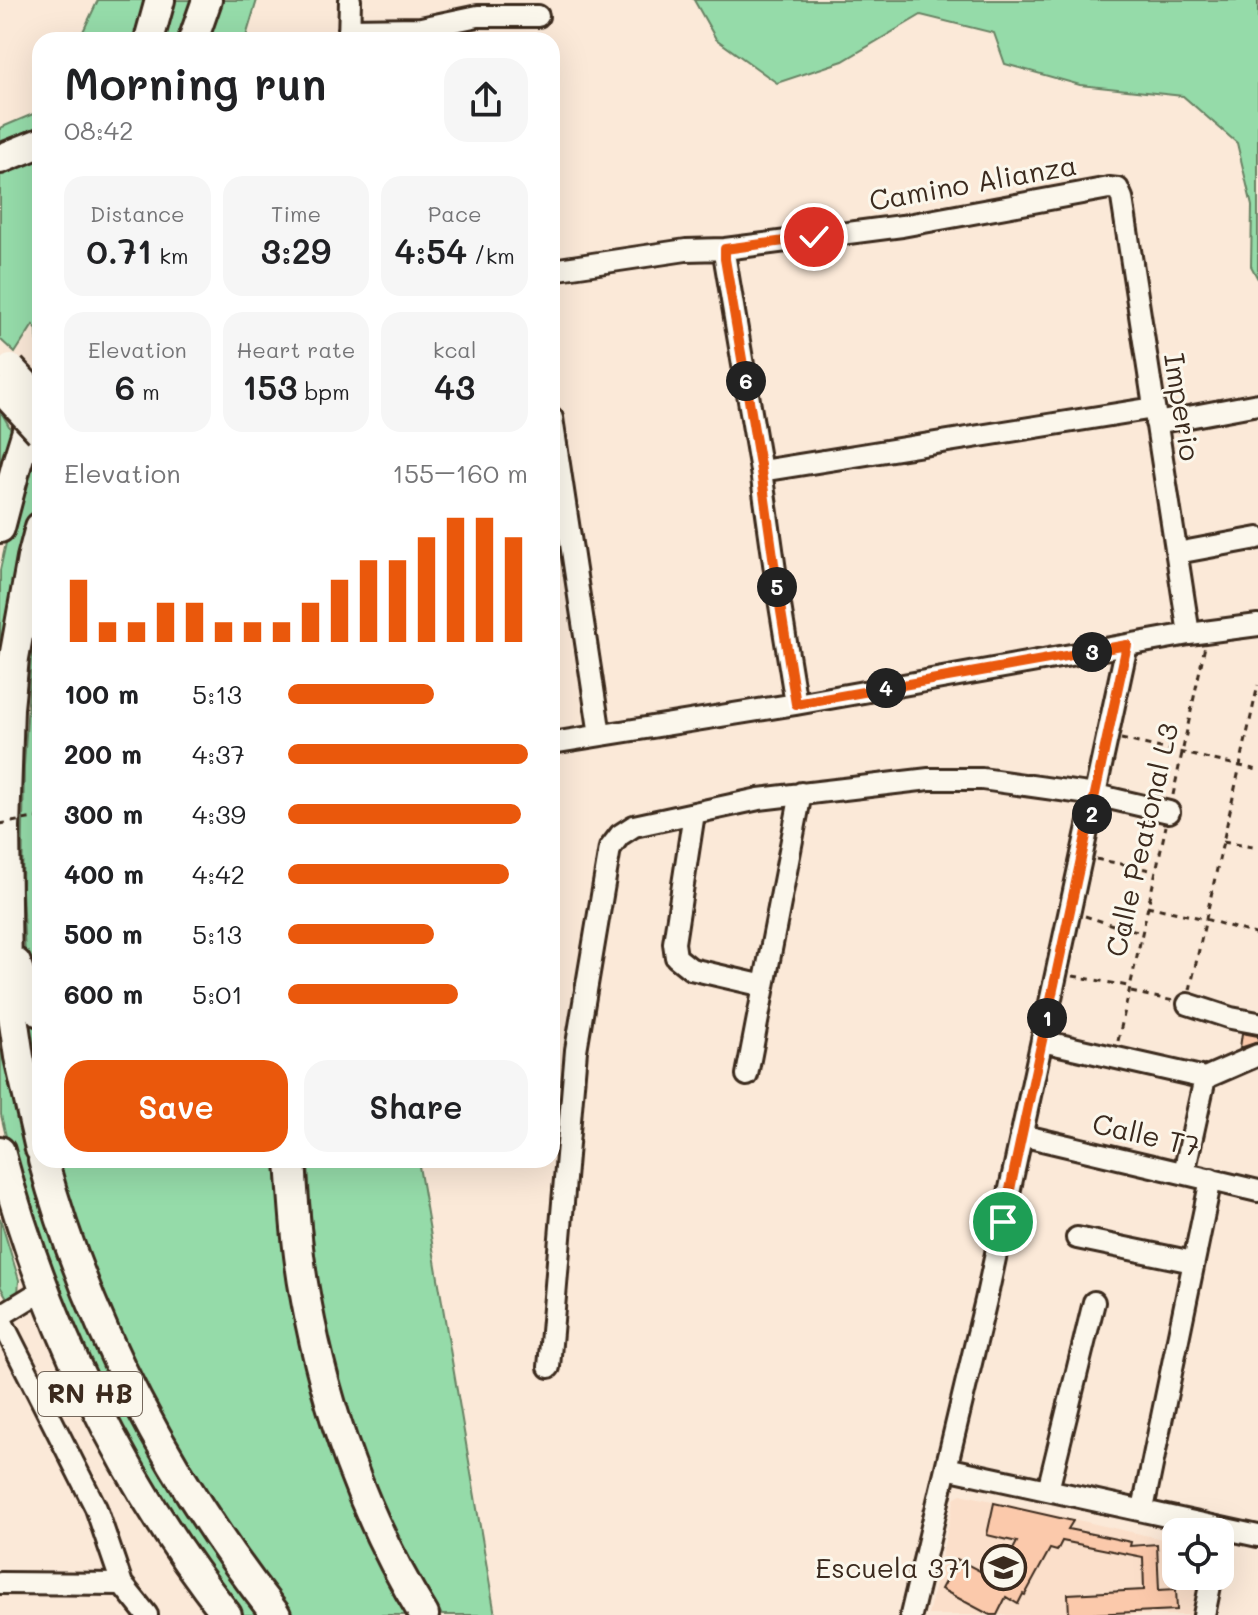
<!DOCTYPE html>
<meta charset="utf-8">
<style>
body{margin:0;font-family:Mali,sans-serif;background:#f6f6f6;color:#202124;height:100vh;display:flex;flex-direction:column;font-size:30px;white-space:nowrap}
*{box-sizing:border-box;margin:0}
p{font-size:26px;color:#757577}
.icon{flex:none;width:44px;height:44px;fill:none;stroke:currentColor;stroke-width:2;stroke-linecap:round;stroke-linejoin:round}
.map{position:relative;flex:1;overflow:hidden}
.panel{position:absolute;left:32px;top:32px;width:528px;height:1136px;display:flex;flex-direction:column;background:#fff;border-radius:24px;box-shadow:0 8px 32px #0002}
.panel>*{flex:none}
.fabs{position:absolute;left:1162px;top:1518px;display:grid;gap:16px}
.fabs a{display:grid;place-items:center;width:72px;height:72px;border-radius:16px;background:#fff;box-shadow:0 8px 32px #0002;font-size:40px}
.pin{position:absolute;display:grid;place-items:center;width:68px;height:68px;color:#fff;margin:-34px;border:4px solid #fff;border-radius:50%;box-shadow:0 2px 8px #0007}
.km{position:absolute;width:40px;height:40px;margin:-20px;border-radius:50%;background:#222;color:#fff;font-size:22px;line-height:40px;text-align:center}
.round{display:grid;place-items:center;flex:none;width:84px;height:84px;border-radius:24px;background:#f6f6f6}
.overview{display:flex;align-items:center;justify-content:space-between;height:136px;padding:0 32px}
h1{font-size:44px;font-weight:600;line-height:60px}
.stats{display:grid;grid-template-columns:repeat(3,1fr);gap:12px;height:136px;padding:8px 32px}
.stats div{display:grid;align-content:center;border-radius:20px;background:#f6f6f6;text-align:center}
.stats b{font-size:34px;font-weight:600}
.stats small{font-size:22px;font-weight:400}
.stats p{font-size:22px}
.chart{height:224px;padding:16px 32px}
.chart p{display:flex;justify-content:space-between}
.chart svg{width:100%;height:144px;margin-top:8px;stroke:#ea580c;stroke-width:6}
.primary-button{display:flex;gap:16px;margin-top:auto;padding:16px 32px}
.primary-button a{flex:1;height:92px;border-radius:24px;background:#ea580c;color:#fff;font-size:32px;font-weight:600;line-height:92px;text-align:center}
.primary-button a+a{background:#f6f6f6;color:#202124}
ul{padding:0 32px;list-style:none;font-size:26px}
li{display:grid;grid-template-columns:128px 96px 1fr;align-items:center;height:60px}
li i{height:20px;border-radius:10px;background:#ea580c}
.map>svg:first-child{display:block}
.built{fill:#fbdfca}
.green{fill:#95dba9;stroke:#688264;stroke-width:2}
.building{fill:#fbc9ab;stroke:#3b2a1e;stroke-width:2}
.lines{fill:none;stroke-linecap:round;stroke-linejoin:round}
.minor-casing{stroke:#3b2a1e;stroke-width:26}
.highway-casing{stroke:#3b2a1e;stroke-width:34}
.path{stroke:#3b2a1e;stroke-width:3;stroke-dasharray:6 6;stroke-linecap:butt}
.minor{stroke:#fbf7ec;stroke-width:20}
.highway{stroke:#fbf7ec;stroke-width:28}
.highway-bridge-casing{stroke:#3b2a1e;stroke-width:34;stroke-linecap:butt}
.path-bridge{stroke:#3b2a1e;stroke-width:3;stroke-dasharray:6 6;stroke-linecap:butt}
.highway-bridge{stroke:#fbf7ec;stroke-width:28}
.route-casing{stroke:#fff;stroke-width:16}
.route{stroke:#ea580c;stroke-width:10}
.labels{text-anchor:middle;stroke-width:6;stroke-linejoin:round;paint-order:stroke}
.shield{fill:#fbf7ec;stroke:#75685c;stroke-width:2}
.shield-label{font-size:26px;font-weight:bold;fill:#3b2a1e}
.street-label{font-size:28px;fill:#3b2a1e;stroke:#fbf7ec}
.poi-label{font-size:28px;fill:#3b2a1e;stroke:#fbf7ec;text-anchor:end}
</style>
<div class="map">
<svg width="1258" height="1615" viewBox="0 0 1258 1615">
<rect width="100%" height="100%" fill="#fbe9d8"/>
<filter id="ink" filterUnits="userSpaceOnUse"><feTurbulence type="fractalNoise" baseFrequency=".0125" numOctaves="2"/><feDisplacementMap in="SourceGraphic" scale="16" xChannelSelector="R" yChannelSelector="G"/><feConvolveMatrix kernelMatrix="1 2 1 2 8 2 1 2 1" color-interpolation-filters="sRGB"/></filter>
<g filter="url(#ink)">
<!-- built -->
<path class="built" d="M961,1494L1176,1542V1576H1199L1191,1615H928L955,1497Z"/>
<!-- green -->
<path class="green" d="M98,0H146L137,29L131,40H79Z
M176,0H195L183,40H163Z
M221,0H257L245,40H209Z
M694,0H1258V279L1251,266L1252,206L1237,143L1183,96L1080,85L1005,64L994,33L921,15L843,61L777,83L716,39Z
M40,111V134L0,147V128Z
M40,155V346L38,351L37,330L33,325L15,353L0,339V168Z
M0,410L14,435L0,486Z
M33,443L40,451V487L23,547L0,691V570L10,525Z
M40,599V997L25,956L22,890L24,766L31,655Z
M0,997L33,1167L262,1615H239L174,1524L87,1366L14,1170L1,1115Z
M26,1016L40,1024V1095Z
M57,1160H279L288,1258L413,1615H292L280,1600L208,1499L148,1396L90,1266Z
M308,1160H418L495,1615H442C388,1527 346,1431 326,1329C315,1273 310,1217 308,1160Z
M0,1218L19,1280L18,1294L7,1298L0,1286Z"/>
<!-- building -->
<path class="building" d="M1242,1033L1258,1036V1042L1240,1048Z
M994,1503L1073,1521L1068,1529L1131,1542L1130,1546L1157,1544L1159,1590L1176,1589L1177,1610L1069,1615L1068,1594L1144,1590L1143,1557L1062,1541L1057,1551L1050,1549L1025,1595L1023,1594L1018,1604L1006,1597L997,1615H990L941,1589L957,1559L997,1580L1017,1542L987,1535Z"/>
<g class="lines">
<defs>
<path id="minor" d="M349,29L421,28L478,16H538
M349,40L350,0
M725,249V259L761,471L779,599L796,704
M552,270L686,250L725,249L902,226L1109,188L1118,189L1122,198L1189,634
M552,418L600,735
M1156,423L1258,404
M761,471L1154,408
M1177,553L1258,538
M552,743L796,704L1189,634L1258,625
M694,813L674,943L676,957L691,969L764,986
M1188,1004L1231,1018L1258,1023
M1042,1041L1205,1078L1258,1055
M747,1075L801,793
M1021,1135L1258,1191
M1184,1173L1205,1078
M1077,1238L1193,1262
M0,1316L44,1289
M0,1318L96,1508L122,1584L147,1615
M549,1367L576,1050L610,848L620,835L634,826L759,799L929,779H982L1096,795L1169,812
M946,1468L1258,1536
M1048,1490L1094,1302
M1143,1509L1211,1179
M0,1583L122,1584
M911,1615L986,1300L1127,645
M1204,1615L1212,1576"/>
<path id="highway" d="M149,40L160,0
M193,40L207,0
M0,159L40,143
M40,527L32,558L14,658L9,708L5,828L7,976L19,1057L40,1149
M0,528L17,463L36,402
M16,963L27,995L40,1012
M0,1151C44,1318 120,1479 227,1615
M43,1160C88,1326 170,1480 276,1615
M291,1160C294,1207 297,1254 306,1300C326,1410 365,1520 424,1615"/>
</defs>
<!-- minor casing -->
<use href="#minor" class="minor-casing"/>
<!-- highway casing -->
<use href="#highway" class="highway-casing"/>
<!-- path -->
<path class="path" d="M1121,739L1258,770
M1173,795L1205,646
M1223,842L1258,848
M1096,859L1155,871
M1147,906L1205,919L1258,935
M1085,916L1116,926L1143,932
M1073,976L1128,986
M1190,990L1258,685
M1131,992L1174,1001
M1118,1041L1166,826"/>
<!-- minor -->
<use href="#minor" class="minor"/>
<!-- highway -->
<use href="#highway" class="highway"/>
<defs>
<path id="highway-bridge" d="M11,369L40,400
M4,392L40,431"/>
</defs>
<!-- highway-bridge casing -->
<use href="#highway-bridge" class="highway-bridge-casing"/>
<!-- path-bridge -->
<path class="path-bridge" d="M0,824L40,817"/>
<!-- highway-bridge -->
<use href="#highway-bridge" class="highway-bridge"/>
</g>
</g>
<g class="lines" filter="url(#ink)">
<defs>
<path id="route" d="M814,237L725,249V259L761,471L779,599L796,704L1127,645L1003,1222"/>
</defs>
<!-- route casing -->
<use href="#route" class="route-casing"/>
<!-- route -->
<use href="#route" class="route"/>
</g>
<!-- icons -->
<defs>
<symbol id="school-ring" viewBox="-11 -11 22 22"><circle r="9.5" fill="#fbf7ec" stroke="#3b2a1e" stroke-width="1.5"/><path d="M0-5L7-2L0 1L-7-2ZM-4 1L0 2.5L4 1V4Q0 6-4 4Z" fill="#3b2a1e"/></symbol>
</defs>
<g fill-rule="evenodd">
<use href="#school-ring" x="978" y="1542" width="51" height="51"/>
</g>
<g class="labels">
<!-- shield labels -->
<rect class="shield" x="38" y="1372" width="104" height="44" rx="6"/>
<g class="shield-label">
<text x="90" y="1403">RN HB</text>
</g>
<!-- street labels -->
<g class="street-label">
<text transform="translate(973 183) rotate(-10)" y="10">Camino Alianza</text>
<text transform="translate(1182 407) rotate(81)" y="10">Imperio</text>
<text transform="translate(1142 840) rotate(-77)" y="10">Calle Peatonal L3</text>
<text transform="translate(1146 1135) rotate(13)" y="10">Calle T7</text>
</g>
<!-- poi labels -->
<g class="poi-label">
<text x="972" y="1578">Escuela 371</text>
</g>
</g>
</svg>
<div class="fabs">
<a><svg class="icon" aria-label="locate" viewBox="0 0 24 24"><circle cx="12" cy="12" r="6"/><path d="M12 2v4M12 18v4M2 12h4M18 12h4"/></svg></a>
</div>
<div class="pin" style="left:1003px;top:1222px;background:#1e9e55"><svg class="icon" aria-label="arrive" viewBox="0 0 24 24"><path d="M6 21V4h12l-3 4 3 4H6"/></svg></div>
<div class="pin" style="left:814px;top:237px;background:#d93025"><svg class="icon" aria-label="check" viewBox="0 0 24 24"><path d="M5 12l5 5 9-10"/></svg></div>
<b class="km" style="left:1047px;top:1018px">1</b>
<b class="km" style="left:1092px;top:814px">2</b>
<b class="km" style="left:1092px;top:652px">3</b>
<b class="km" style="left:886px;top:688px">4</b>
<b class="km" style="left:777px;top:587px">5</b>
<b class="km" style="left:746px;top:381px">6</b>
<section class="panel">
<div class="overview"><div><h1>Morning run</h1><p>08:42</p></div><a class="round"><svg class="icon" aria-label="share" viewBox="0 0 24 24"><path d="M12 15V3M7 8l5-5 5 5M5 13v7h14v-7"/></svg></a></div>
<div class="stats">
<div><p>Distance</p><b>0.71<small> km</small></b></div>
<div><p>Time</p><b>3:29</b></div>
<div><p>Pace</p><b>4:54<small> /km</small></b></div>
</div>
<div class="stats">
<div><p>Elevation</p><b>6<small> m</small></b></div>
<div><p>Heart rate</p><b>153<small> bpm</small></b></div>
<div><p>kcal</p><b>43</b></div>
</div>
<div class="chart"><p><span>Elevation</span>155–160 m</p>
<svg viewBox="0 0 160 44" preserveAspectRatio="none"><path d="M5 44V25M15 44V38M25 44V38M35 44V32M45 44V32M55 44V38M65 44V38M75 44V38M85 44V32M95 44V25M105 44V19M115 44V19M125 44V12M135 44V6M145 44V6M155 44V12"/></svg>
</div>
<ul>
<li><b>100 m</b>5:13<i style="width:61%"></i></li>
<li><b>200 m</b>4:37<i style="width:100%"></i></li>
<li><b>300 m</b>4:39<i style="width:97%"></i></li>
<li><b>400 m</b>4:42<i style="width:92%"></i></li>
<li><b>500 m</b>5:13<i style="width:61%"></i></li>
<li><b>600 m</b>5:01<i style="width:71%"></i></li>
</ul>
<div class="primary-button"><a>Save</a><a>Share</a></div>
</section>
</div>
